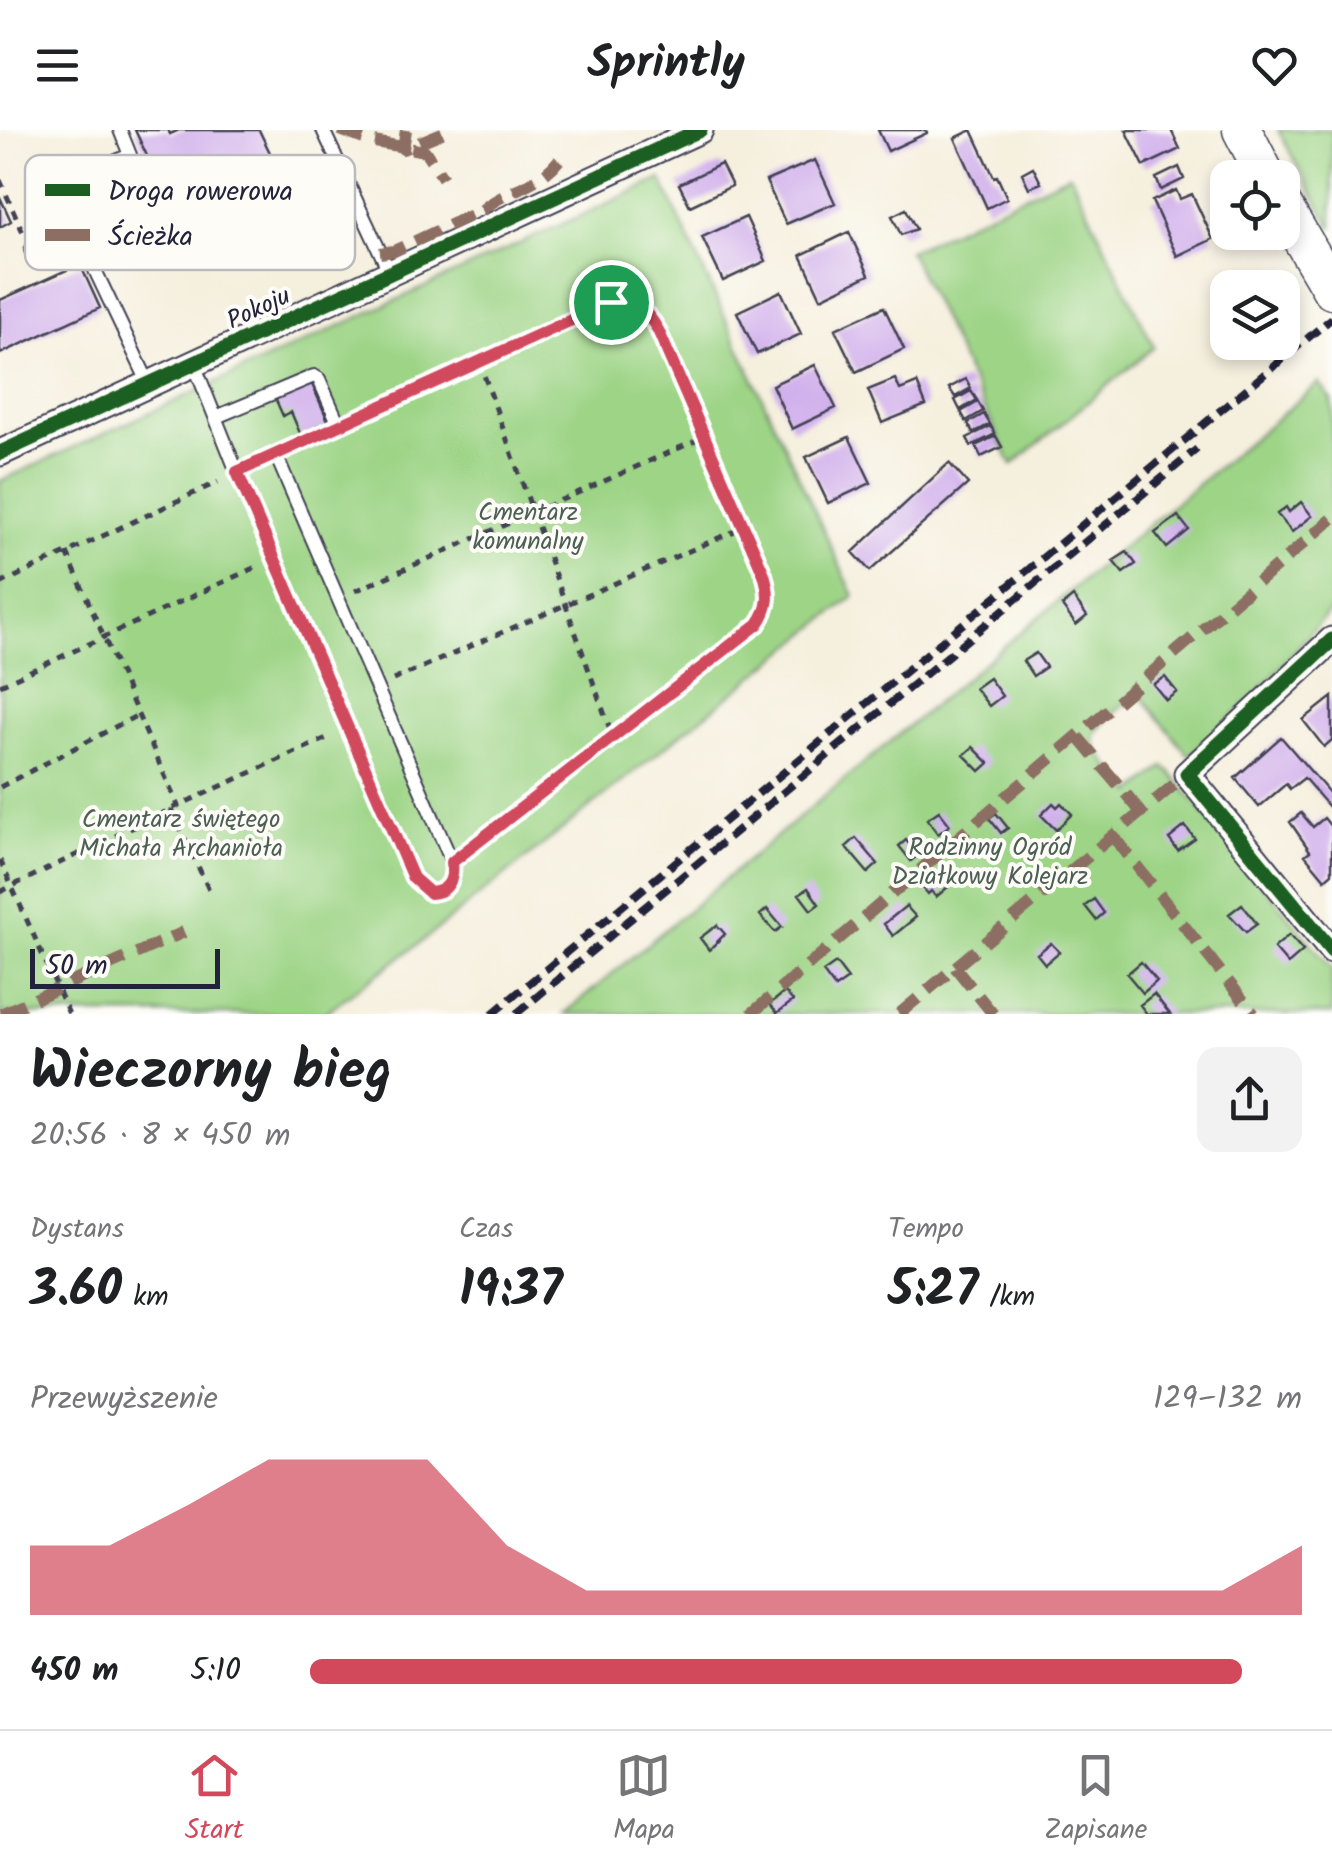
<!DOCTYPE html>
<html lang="pl">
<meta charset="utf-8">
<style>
body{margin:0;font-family:Kalam,sans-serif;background:#f2f2f2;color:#202124;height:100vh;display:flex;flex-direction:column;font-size:38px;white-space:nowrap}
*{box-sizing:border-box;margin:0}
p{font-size:32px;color:#757577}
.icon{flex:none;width:55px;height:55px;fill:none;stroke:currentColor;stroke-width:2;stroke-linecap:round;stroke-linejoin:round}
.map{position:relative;height:884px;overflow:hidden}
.sheet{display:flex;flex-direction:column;background:#fff;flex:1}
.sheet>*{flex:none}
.tools{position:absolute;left:1210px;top:30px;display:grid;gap:20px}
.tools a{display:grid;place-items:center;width:90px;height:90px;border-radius:20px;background:#fff;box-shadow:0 5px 15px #0003;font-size:50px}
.scale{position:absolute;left:30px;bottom:25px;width:190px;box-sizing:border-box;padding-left:10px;border:5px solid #22223b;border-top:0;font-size:28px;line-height:35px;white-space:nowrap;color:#22223b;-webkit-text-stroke:8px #fdfcf7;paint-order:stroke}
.pin{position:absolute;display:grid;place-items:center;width:85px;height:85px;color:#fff;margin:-42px;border:5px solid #fff;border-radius:50%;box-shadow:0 2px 10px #0007}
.round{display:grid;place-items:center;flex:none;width:105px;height:105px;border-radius:20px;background:#f2f2f2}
.summary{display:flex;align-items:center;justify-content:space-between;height:170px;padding:0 30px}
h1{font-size:55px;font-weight:700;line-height:75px}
.metrics{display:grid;grid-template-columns:repeat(3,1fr);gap:15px;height:170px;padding:10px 30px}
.metrics div{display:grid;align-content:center}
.metrics b{font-size:50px;font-weight:700}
.metrics small{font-size:28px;font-weight:400}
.metrics p{font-size:28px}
.chart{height:280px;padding:20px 30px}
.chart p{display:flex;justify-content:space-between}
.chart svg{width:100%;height:180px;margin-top:10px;fill:#d1495b;opacity:.7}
ul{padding:0 30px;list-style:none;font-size:32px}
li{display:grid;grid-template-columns:160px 120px 1fr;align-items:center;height:75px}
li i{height:25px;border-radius:12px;background:#d1495b}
header{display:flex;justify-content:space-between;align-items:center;height:130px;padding:0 30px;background:#fff;font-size:45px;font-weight:700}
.tabs{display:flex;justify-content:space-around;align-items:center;height:140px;border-top:2px solid #e0e0e0;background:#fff;font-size:28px;color:#757577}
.tabs a{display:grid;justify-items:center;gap:5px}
.tabs .active{color:#d1495b}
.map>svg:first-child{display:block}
.green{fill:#9dd486;stroke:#607b60;stroke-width:2.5}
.building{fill:#d1b1ec}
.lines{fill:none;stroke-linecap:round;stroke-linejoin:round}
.lane-casing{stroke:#424153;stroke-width:16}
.street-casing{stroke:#424153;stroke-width:29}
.secondary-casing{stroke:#424153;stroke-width:41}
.path{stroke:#424153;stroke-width:5;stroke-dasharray:8 8;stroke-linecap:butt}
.lane{stroke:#fff;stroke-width:12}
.street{stroke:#fff;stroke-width:25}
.secondary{stroke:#fff;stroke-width:38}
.rail{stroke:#22223b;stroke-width:8;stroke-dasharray:15 8;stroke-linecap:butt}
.quiet{stroke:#8d6e63;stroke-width:12;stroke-dasharray:25 12;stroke-linecap:butt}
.cycleway-casing{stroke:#fdfcf7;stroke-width:21}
.cycleway{stroke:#1b5e20;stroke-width:15}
.route-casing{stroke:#fff;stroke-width:20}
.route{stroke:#d1495b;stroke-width:12}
.labels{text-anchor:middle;stroke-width:8;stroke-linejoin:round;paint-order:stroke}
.street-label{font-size:25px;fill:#22223b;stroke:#fdfcf7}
.park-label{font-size:25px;fill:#4d6055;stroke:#fdfcf7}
.key{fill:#fdfcf7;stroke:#bbbbbf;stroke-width:2.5}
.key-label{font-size:28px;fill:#22223b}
</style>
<header><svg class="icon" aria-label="menu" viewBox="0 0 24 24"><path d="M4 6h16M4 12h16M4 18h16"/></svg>Sprintly<svg class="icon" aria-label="heart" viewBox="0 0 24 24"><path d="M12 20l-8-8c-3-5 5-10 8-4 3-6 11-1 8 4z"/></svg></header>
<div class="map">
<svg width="1332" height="884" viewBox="0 0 1332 884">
<rect width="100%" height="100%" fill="#fdfcf7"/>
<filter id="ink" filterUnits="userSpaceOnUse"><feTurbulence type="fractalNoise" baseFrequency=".01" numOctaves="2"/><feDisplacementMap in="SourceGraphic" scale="20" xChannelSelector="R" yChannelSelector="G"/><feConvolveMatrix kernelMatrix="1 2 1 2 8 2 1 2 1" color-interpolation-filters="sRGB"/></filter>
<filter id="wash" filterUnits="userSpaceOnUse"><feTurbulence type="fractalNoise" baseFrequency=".0048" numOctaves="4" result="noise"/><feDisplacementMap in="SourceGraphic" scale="40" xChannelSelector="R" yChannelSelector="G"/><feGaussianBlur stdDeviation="2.25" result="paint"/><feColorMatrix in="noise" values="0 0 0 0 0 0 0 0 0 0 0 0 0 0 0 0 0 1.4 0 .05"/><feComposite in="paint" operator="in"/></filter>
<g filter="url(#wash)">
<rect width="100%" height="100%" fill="#f5efdd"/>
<!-- green -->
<path class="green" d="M1278,0H1332V99Z
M1070,44L1154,217L1012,335L909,121Z
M661,49L854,466L425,809L323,884H0V351Z
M1319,253L1332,270V479L1254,567L1189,626L1138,562C1078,614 1083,604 1133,663L1164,637L1171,643L1332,839V884H564Z"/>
<g id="blocks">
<!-- building -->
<path class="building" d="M135,0H168L170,4L179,0H259L271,25L168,71Z
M878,0H925L927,3L888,21Z
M972,0L994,47L997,46L1007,68L987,78L955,8Z
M1126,0H1171L1180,19L1144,36Z
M815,30L835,73L786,94L766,51Z
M721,34L732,56L690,76L679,54Z
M1033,37L1041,53L1029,58L1022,43Z
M1179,37L1184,49L1161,60L1156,48Z
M1176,60L1180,69L1192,64L1213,109L1177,126L1152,71Z
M0,67L11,91L0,97Z
M906,79L916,99L901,105L892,86Z
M746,87L766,131L723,151L702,107Z
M849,102L869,145L821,168L801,125Z
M80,134L100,178L0,224V170Z
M781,161L801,204L757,224L737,182Z
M884,177L904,219L856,242L835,199Z
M815,235L836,278L792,299L772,255Z
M895,249L900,260L917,253L926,275L882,293L868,260Z
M966,249L971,258L955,267L949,258Z
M311,252L330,295L302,308L291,282L283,286L275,268Z
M971,261L977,270L960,280L955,270Z
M978,272L983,281L966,291L961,282Z
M984,284L990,294L973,303L968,293Z
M991,296L995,304L971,316L967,308Z
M996,306L1002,317L981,327L976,316Z
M849,307L871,353L828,373L806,327Z
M949,333L968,354L870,441L853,422Z
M1301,372L1312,386L1292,402L1277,384L1286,377L1289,382Z
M1178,386L1189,400L1167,418L1155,403Z
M1127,422L1136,434L1123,443L1113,431Z
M1073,467L1087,486L1076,495L1062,476Z
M1036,523L1046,537L1033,546L1023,531Z
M1165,547L1177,562L1166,570L1153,554Z
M989,548L1002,566L989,576L975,558Z
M1332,567V610L1324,617L1303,590Z
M1281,607L1332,666L1330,678L1304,648L1290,659L1286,654L1259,677L1235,648Z
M973,617L989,633L980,641L964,625Z
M1053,673L1057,677L1061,673L1072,684L1056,700L1041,685Z
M939,681L950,695L938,704L927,689Z
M996,683L1008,698L1001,703L989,688Z
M1301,683L1313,697L1324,688L1332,698V743L1325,749L1305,725L1310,721L1290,692Z
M1185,696L1195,709L1178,721L1169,709Z
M856,708L878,734L868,743L846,717Z
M906,710L918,725L911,731L899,716Z
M944,741L950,749L945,753L948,757L936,767L931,761L928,764L923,758Z
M808,758L819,774L811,780L799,764Z
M1094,769L1104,783L1096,790L1085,776Z
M1242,774L1257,794L1246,802L1229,784Z
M906,776L916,787L893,806L884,794Z
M767,779L782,797L775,802L760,785Z
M717,795L725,804L709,820L700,808Z
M1289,805L1303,821L1288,834L1274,818Z
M1051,813L1059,822L1045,834L1037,824Z
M1141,832L1157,851L1143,863L1127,844Z
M836,833L848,849L835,858L823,842Z
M785,862L793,871L777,883L770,874Z
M1154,864L1170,884H1147L1140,875Z"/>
</g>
</g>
<g filter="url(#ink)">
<use href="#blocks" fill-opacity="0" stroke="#424153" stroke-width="2.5"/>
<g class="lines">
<defs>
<path id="lane" d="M323,0L390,143
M100,38L130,25L120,0
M31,120L76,100L149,254
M194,234L237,342L413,748L429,763C448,762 455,749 452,732L276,325
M216,287L314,246L319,249L337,290L334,299L237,342"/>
<path id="street" d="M0,323L700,0
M1332,510L1187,644L1332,821"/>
<path id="secondary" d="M1242,0L1267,48
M1282,75L1332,160"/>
</defs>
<!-- lane casing -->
<use href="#lane" class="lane-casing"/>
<!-- street casing -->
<use href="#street" class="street-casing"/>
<!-- secondary casing -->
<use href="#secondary" class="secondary-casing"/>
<!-- path -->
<path class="path" d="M0,50L25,107
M479,231L612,605
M354,288L591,180C624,168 639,168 658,200L768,459L765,484L758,494L464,722
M67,423L178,676
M0,454L218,352
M355,461L704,307
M393,550L744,397
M0,555L256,437
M0,657L138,585
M171,679L211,764
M0,730L69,884
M0,762L171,679L329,607"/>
<!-- lane -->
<use href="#lane" class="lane"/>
<!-- street -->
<use href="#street" class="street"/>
<!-- secondary -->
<use href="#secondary" class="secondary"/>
<!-- rail -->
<path class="rail" d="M492,884L1332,188
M516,884L1197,319"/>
<!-- quiet -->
<path class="quiet" d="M340,0L369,11L425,21L443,48
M406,0L403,19L449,0
M380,123L394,121L482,80C507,59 539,56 559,30
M1078,607L1141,682
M1113,706L1254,884
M955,837L993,884
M1,884L184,802
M751,884L1332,389
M899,884L1187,644"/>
<defs>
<path id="cycleway" d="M0,323L700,0
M1332,510L1187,644L1332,821"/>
</defs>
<!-- cycleway casing -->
<use href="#cycleway" class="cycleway-casing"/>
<!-- cycleway -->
<use href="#cycleway" class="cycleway"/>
</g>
</g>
<g class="lines" filter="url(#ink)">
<defs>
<path id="route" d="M611,172C636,172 645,178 658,200L764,444C770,464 770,477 758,494L452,732C454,749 449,762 430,763L413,748L237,342Z"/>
</defs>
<!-- route casing -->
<use href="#route" class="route-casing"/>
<!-- route -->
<use href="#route" class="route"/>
</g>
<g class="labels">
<!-- street labels -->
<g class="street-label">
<text transform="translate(258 177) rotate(-25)" y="9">Pokoju</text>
</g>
<!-- park labels -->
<g class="park-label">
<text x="528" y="390">Cmentarz<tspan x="528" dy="29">komunalny</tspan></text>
<text x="181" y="697">Cmentarz świętego<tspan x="181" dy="29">Michała Archanioła</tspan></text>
<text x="990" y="725">Rodzinny Ogród<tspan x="990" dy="29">Działkowy Kolejarz</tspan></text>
</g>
</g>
<!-- legend -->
<rect x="25" y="25" width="330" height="115" rx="15" class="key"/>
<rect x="45" y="54" width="45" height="12" fill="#1b5e20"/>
<rect x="45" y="99" width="45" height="12" fill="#8d6e63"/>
<g class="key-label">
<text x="108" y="70">Droga rowerowa</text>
<text x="108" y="115">Ścieżka</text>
</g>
</svg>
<div class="tools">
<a><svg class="icon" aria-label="locate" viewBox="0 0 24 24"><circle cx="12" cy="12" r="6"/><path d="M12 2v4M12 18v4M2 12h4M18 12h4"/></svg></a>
<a><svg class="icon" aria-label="layers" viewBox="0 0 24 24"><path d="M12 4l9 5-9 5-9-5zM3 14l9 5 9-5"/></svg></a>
</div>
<div class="scale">50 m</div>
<div class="pin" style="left:611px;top:172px;background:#1e9e55"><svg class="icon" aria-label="arrive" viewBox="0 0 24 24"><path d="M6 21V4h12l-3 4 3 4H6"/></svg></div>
</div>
<section class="sheet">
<div class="summary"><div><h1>Wieczorny bieg</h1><p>20:56 · 8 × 450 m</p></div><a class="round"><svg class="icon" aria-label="share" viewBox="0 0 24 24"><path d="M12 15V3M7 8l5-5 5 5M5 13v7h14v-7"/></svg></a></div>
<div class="metrics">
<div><p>Dystans</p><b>3.60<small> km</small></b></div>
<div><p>Czas</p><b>19:37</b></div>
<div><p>Tempo</p><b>5:27<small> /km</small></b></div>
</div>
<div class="chart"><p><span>Przewyższenie</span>129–132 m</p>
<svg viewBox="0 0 160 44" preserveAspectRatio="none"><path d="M0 44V27L10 27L20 17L30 6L40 6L50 6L60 27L70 38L80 38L90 38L100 38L110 38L120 38L130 38L140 38L150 38L160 27V44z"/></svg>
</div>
<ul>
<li><b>450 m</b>5:10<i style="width:94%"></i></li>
</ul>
</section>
<nav class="tabs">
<a class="active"><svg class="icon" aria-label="home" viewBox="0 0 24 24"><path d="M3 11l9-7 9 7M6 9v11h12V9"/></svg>Start</a>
<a><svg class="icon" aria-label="map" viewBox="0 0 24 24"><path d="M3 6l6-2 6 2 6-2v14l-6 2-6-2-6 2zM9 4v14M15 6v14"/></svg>Mapa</a>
<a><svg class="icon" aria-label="saved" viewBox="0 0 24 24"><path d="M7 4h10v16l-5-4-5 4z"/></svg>Zapisane</a>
</nav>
